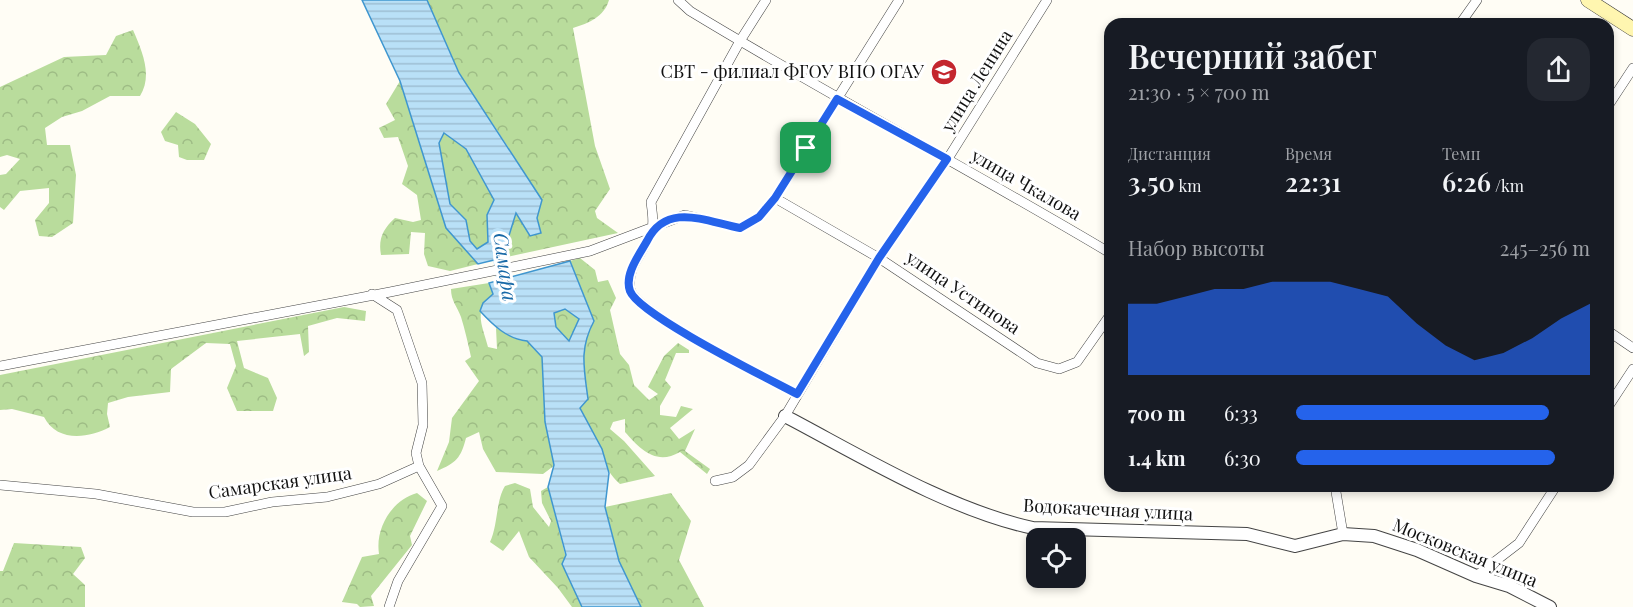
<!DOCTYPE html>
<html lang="ru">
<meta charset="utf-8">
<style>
body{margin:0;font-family:"Playfair Display",serif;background:#242831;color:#f1f3f6;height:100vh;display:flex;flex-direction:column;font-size:22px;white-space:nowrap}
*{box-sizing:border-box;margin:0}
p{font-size:20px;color:#9ea1a6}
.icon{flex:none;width:33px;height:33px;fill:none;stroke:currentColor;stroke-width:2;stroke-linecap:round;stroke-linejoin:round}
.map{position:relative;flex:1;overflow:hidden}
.sheet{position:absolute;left:1104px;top:18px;width:510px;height:474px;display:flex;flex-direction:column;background:#171b24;border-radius:18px;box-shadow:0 3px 9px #0003}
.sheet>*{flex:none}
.buttons{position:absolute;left:1026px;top:528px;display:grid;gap:12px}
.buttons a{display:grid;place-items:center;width:60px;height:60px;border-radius:12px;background:#171b24;box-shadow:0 3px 9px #0003;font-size:30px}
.pin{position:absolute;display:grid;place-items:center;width:51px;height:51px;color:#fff;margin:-26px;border-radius:12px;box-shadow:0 3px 9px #0006}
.round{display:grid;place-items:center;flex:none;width:63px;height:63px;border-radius:18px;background:#242831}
.summary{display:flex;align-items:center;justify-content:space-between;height:102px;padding:0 24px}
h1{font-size:33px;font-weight:600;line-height:45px}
.figures{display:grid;grid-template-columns:repeat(3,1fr);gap:9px;height:102px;padding:6px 24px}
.figures div{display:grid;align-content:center}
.figures b{font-size:26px;font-weight:600}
.figures small{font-size:16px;font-weight:400}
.figures p{font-size:16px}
.chart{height:168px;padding:12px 24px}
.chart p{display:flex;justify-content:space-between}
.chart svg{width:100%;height:108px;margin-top:6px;fill:#2563eb;opacity:.7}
ul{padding:0 24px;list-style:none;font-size:20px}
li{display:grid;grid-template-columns:96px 72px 1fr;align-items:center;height:45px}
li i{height:15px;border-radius:8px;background:#2563eb}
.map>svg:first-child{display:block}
.forest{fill:url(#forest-crowns)}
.water{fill:url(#water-rules);stroke:#3f96cf;stroke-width:1.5;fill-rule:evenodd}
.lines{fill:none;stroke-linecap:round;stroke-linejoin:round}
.river{stroke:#b9e0f7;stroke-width:16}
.minor-casing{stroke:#444;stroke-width:10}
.tertiary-casing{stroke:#444;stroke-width:14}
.secondary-casing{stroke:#333;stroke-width:15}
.minor{stroke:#fff;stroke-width:9}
.tertiary{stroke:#fff;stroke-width:12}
.secondary{stroke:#fff6b0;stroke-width:14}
.route-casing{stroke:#fff;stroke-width:12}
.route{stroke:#2563eb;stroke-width:8}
.labels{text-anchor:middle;stroke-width:6;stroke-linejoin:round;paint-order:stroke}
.poi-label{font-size:18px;fill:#111;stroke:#fff;text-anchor:end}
.street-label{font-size:18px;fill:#111;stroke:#fff}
.water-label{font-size:20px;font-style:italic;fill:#1768a6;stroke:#fff}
</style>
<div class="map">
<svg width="1633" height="607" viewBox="0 0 1633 607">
<defs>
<pattern id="forest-crowns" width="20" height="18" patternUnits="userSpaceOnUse" patternTransform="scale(1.5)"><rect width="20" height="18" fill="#b9dc9c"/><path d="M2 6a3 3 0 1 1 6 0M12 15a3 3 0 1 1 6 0" fill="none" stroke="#9ebc85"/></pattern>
<pattern id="water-rules" width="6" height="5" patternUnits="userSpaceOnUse" patternTransform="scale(1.5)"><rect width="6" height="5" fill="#b9e0f7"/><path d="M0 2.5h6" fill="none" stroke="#9ebfd3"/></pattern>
</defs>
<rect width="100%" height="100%" fill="#fffdf5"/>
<!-- forest -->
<path class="forest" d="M427,0H609C604,17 589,23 573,28L595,146L610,189L595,211L597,218L618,233L502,258L516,212L537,218C541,183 480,109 460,75C447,52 436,25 427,0Z
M133,30C142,51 153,75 140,96H110L82,111L62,117L45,128L47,145H70L76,175L73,223L52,237L39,236L35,220L49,203V188L20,191L4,210L0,207V175L6,174L20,159L7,155L0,157V87L64,57L106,55L116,36Z
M400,81L446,228L478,264L450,271L428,266L424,254L425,233L411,232L409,254L381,255C378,239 383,229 395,218L413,222L421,220L417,195L402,184L408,166L398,137L384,138L379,128L395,120L386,104Z
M176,112L195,124L211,144L204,160H187L179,157L178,145L165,141L161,132Z
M444,132L466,149L494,200L487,215L488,242L477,249L470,241L466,220L450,204L439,143Z
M580,258L595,270L598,282L608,280L616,298L610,310L620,354L629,365L634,385L649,400L658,394L648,387L664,356L678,343L689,350V353H676L665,380L671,387L660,406V415L676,417L681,406L693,409L670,428L679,439L695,429L685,451L710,469L707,474L680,452C656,466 640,449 625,432V419L613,422L610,429L624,441L655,476L620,484C602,470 593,430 580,408L588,399C585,367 578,350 594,320L570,261Z
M489,283L493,294C473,311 482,324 488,347L497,349L496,328L519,340L527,341L542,357L545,369L543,394L555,465L543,474L496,472L483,449L479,432L466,438C461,458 456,463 437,471L449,442L452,418L479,381L465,361L471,357C468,343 465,330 461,317C457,306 451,301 451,289Z
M344,307L366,311L365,321L337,318L308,326L309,352L304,356L300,334L237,341L244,368L268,378L277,398L273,411H237L227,388L236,366L230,344L206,343L171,369L170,392L128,397L108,403L107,414L110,427C87,439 57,442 44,417L12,409L0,410V375Z
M565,309L579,319L570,342L556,327L554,313Z
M515,483L530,489L533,507L549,527L551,521L542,503L541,491L548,487L573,586L582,607H572L558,588L529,557L519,531L503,551L490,542C498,525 496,500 505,486Z
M417,493L427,501L410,536L412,545L371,596L374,606L360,607L357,604L342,602L362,557L379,554C375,528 392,500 417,493Z
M671,493L691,521L679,560L704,607H641L619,561L605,507Z
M14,543L81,547L85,558L73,574L85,585V607H0V571H3Z"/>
<!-- water -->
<path class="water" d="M362,0H427L459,73L542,200L537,218L541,233L530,236L516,213L502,258L478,264L446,228L400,81ZM444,133L466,149L494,200L487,215L488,242L477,249L470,241L466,220L450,204L439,143Z
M570,261L594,321C579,349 584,368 588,399L580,408L602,449L609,473L605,507L619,561L641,607H582L562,564L566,555L548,487L554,465L545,422L542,357L527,341C507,339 493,325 480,311L483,303L493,294L489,283ZM565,309L579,319L569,341L556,327L554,313Z"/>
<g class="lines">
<!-- river -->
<path class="river" d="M498,236L507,299"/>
<defs>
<path id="minor" d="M678,0L690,11C828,95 971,170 1110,253
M766,0L740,41L651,202C652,210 654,221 652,229C647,250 627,264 630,288C632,312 771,380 797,394
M1460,24L1477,0
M1608,106L1633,68
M775,198L879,258L1037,363L1059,369L1077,362L1110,315
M372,294L397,310L422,383L423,425L416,453L419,466L442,506L398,581L389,607
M1608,331L1633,348
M0,366L390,292L590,251L685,215L740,228L759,217L775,198L899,0
M1608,407L1633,369
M715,481L733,477L749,465L785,416L879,258L947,160L1047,0
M0,485L96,494L193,512H225L272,502L327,497L379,484L419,466
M1335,486L1343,534
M1476,576L1519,543L1556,486"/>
<path id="tertiary" d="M785,416C861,456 949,510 1033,528L1247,534L1295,546L1343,534L1374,536L1417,550L1476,576L1509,586L1550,607"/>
<path id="secondary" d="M1588,0L1633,29"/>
</defs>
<!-- minor casing -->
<use href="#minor" class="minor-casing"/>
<!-- tertiary casing -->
<use href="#tertiary" class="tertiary-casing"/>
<!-- secondary casing -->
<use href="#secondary" class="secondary-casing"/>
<!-- minor -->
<use href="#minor" class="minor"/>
<!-- tertiary -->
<use href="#tertiary" class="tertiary"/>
<!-- secondary -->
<use href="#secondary" class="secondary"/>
</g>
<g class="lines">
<defs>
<path id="route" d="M837,99L947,159L879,258L797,394C769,379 639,315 630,291C624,275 639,255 647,241C667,201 707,222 740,228L759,217L775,198Z"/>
</defs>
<!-- route casing -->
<use href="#route" class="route-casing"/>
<!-- route -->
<use href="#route" class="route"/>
</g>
<!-- icons -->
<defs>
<symbol id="university-disc" viewBox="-11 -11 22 22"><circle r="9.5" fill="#c4262e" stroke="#fff"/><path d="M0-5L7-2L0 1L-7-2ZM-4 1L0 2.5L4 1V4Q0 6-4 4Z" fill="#fff"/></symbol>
</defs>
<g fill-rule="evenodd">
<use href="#university-disc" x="929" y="57" width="30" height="30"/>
</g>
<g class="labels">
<!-- poi labels -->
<g class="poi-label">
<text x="924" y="78">СВТ - филиал ФГОУ ВПО ОГАУ</text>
</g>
<!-- street labels -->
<g class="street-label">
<text transform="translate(977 81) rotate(-58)" y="6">улица Ленина</text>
<text transform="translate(1026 185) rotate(30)" y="6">улица Чкалова</text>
<text transform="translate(963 293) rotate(34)" y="6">улица Устинова</text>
<text transform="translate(280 483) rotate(-8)" y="6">Самарская улица</text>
<text transform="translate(1108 510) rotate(3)" y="6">Водокачечная улица</text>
<text transform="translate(1465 553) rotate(22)" y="6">Московская улица</text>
</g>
<!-- water labels -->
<g class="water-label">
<text transform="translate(505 267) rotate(82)" y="7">Самара</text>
</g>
</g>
</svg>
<div class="buttons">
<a><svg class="icon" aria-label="locate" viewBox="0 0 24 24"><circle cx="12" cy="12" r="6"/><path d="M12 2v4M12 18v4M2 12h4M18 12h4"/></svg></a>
</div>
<div class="pin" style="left:806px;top:148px;background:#1e9e55"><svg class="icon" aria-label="arrive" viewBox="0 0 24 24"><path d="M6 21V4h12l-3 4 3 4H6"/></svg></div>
<section class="sheet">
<div class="summary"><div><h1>Вечерний забег</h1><p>21:30 · 5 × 700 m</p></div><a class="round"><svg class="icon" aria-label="share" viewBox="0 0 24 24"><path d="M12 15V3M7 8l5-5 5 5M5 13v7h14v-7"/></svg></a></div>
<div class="figures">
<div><p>Дистанция</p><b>3.50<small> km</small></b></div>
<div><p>Время</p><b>22:31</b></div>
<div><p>Темп</p><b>6:26<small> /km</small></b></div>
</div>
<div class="chart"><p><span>Набор высоты</span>245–256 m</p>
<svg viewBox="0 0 160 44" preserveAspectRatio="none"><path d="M0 44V15L10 15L20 12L30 9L40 9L50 6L60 6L70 6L80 9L90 12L100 23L110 32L120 38L130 35L140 29L150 21L160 15V44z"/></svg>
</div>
<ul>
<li><b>700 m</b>6:33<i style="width:86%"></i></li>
<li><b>1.4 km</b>6:30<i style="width:88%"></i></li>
</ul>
</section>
</div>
